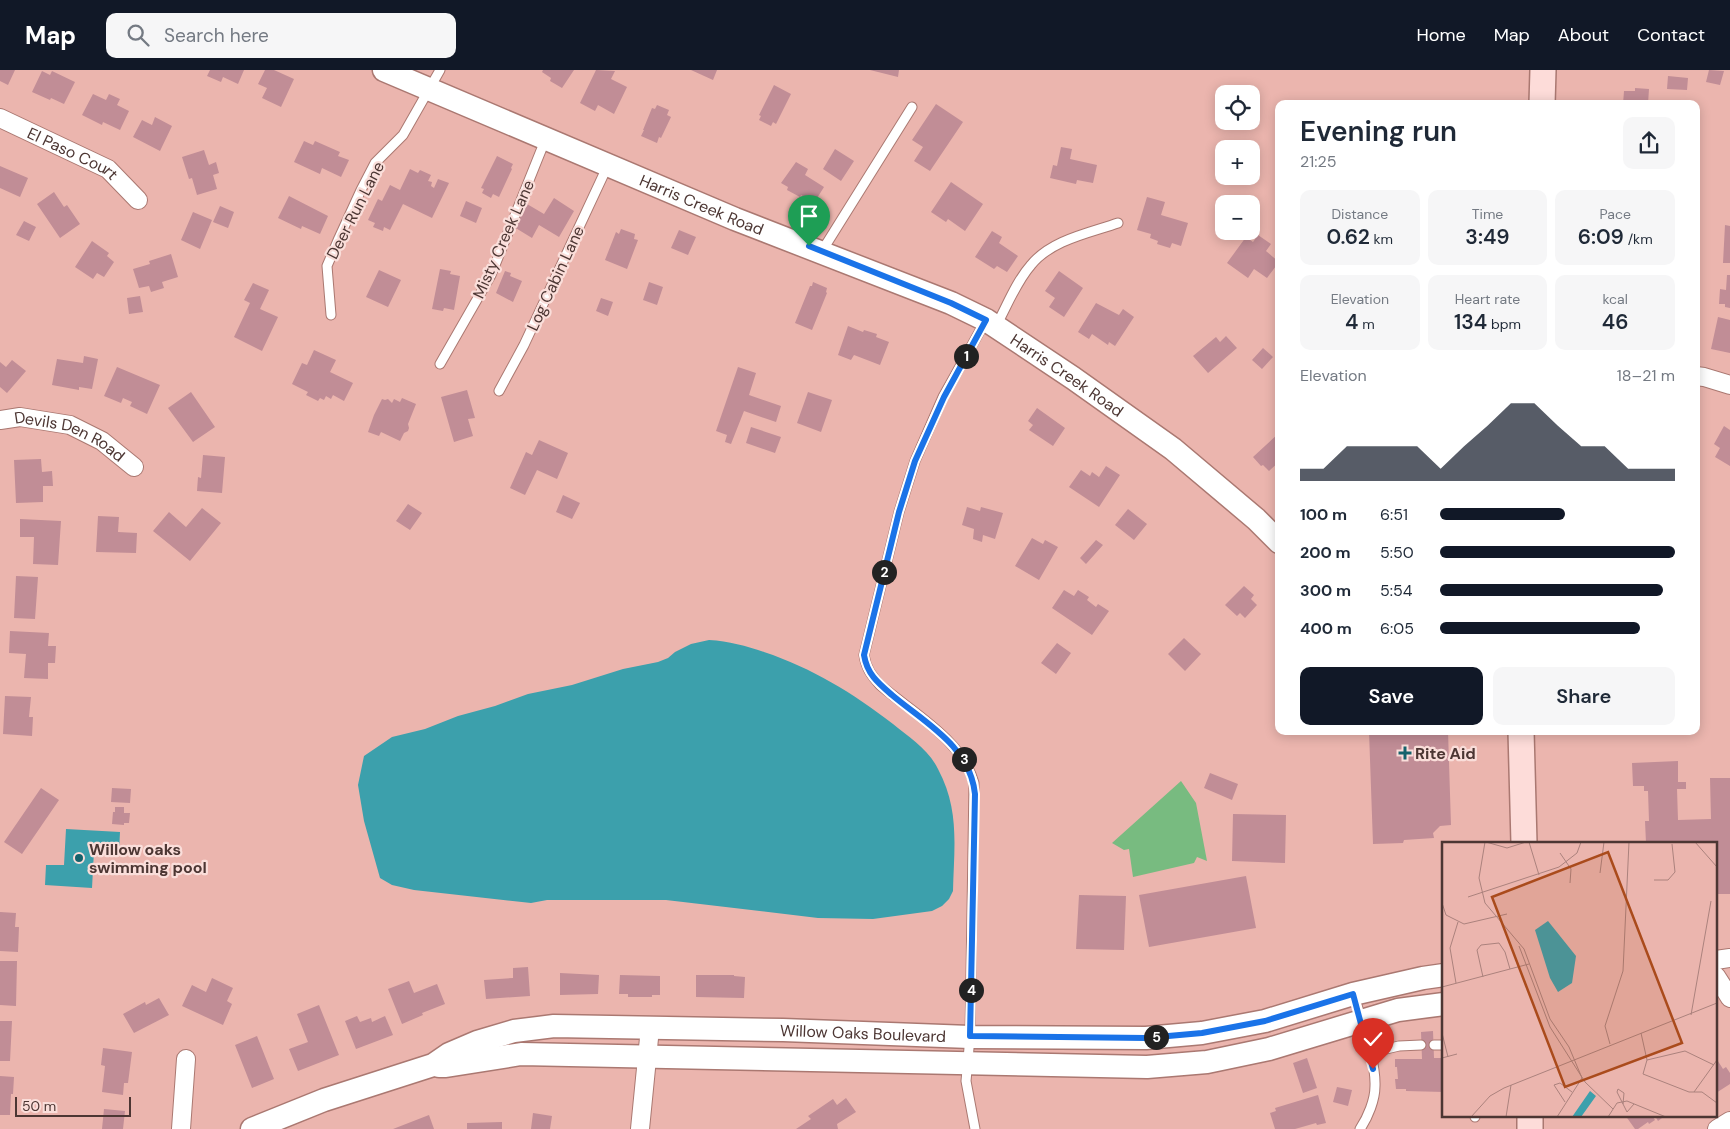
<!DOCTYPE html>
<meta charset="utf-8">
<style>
body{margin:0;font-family:"DM Sans",sans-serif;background:#f6f6f7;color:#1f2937;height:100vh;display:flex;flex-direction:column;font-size:19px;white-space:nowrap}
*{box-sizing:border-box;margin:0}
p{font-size:16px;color:#747a83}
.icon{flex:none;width:28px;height:28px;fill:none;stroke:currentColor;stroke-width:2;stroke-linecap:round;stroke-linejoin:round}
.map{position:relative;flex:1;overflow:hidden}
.panel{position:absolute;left:1275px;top:30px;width:425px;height:635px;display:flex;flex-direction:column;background:#fff;border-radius:10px;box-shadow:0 2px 12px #0003}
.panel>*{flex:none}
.buttons{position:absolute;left:1215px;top:15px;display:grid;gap:10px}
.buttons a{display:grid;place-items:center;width:45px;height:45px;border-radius:10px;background:#fff;box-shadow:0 2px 12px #0003;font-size:25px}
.scale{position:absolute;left:15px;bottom:12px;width:116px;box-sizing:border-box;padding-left:5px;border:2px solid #4c3633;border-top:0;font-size:14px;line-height:18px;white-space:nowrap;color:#4c3633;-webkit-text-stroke:4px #fadeda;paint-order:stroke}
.pin{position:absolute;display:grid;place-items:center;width:42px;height:42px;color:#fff;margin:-51px -21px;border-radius:50% 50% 50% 0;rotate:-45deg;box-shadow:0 0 5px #0007}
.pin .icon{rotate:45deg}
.km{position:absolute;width:25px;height:25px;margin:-12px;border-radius:50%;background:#222;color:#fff;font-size:14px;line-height:25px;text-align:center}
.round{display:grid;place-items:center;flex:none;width:52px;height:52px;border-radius:10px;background:#f6f6f7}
.headline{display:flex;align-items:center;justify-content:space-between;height:85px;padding:0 25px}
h1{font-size:28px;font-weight:600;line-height:38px}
.metrics{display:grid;grid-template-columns:repeat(3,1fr);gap:8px;height:85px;padding:5px 25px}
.metrics div{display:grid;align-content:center;border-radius:10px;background:#f6f6f7;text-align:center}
.metrics b{font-size:21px;font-weight:600}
.metrics small{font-size:14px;font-weight:400}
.metrics p{font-size:14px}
.chart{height:140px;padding:10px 25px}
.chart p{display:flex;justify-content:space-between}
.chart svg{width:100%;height:90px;margin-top:5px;fill:#111827;opacity:.7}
.primary-button{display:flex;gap:10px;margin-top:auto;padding:10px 25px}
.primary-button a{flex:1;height:58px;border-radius:10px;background:#111827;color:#fff;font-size:20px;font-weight:600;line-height:58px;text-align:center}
.primary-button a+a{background:#f6f6f7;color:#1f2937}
ul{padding:0 25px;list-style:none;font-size:16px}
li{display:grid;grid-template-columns:80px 60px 1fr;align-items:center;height:38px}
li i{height:12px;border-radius:6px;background:#111827}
header{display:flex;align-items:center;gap:30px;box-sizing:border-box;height:70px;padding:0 25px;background:#111827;color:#fff}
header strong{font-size:24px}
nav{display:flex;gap:28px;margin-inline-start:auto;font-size:18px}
.search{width:350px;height:45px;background:#f6f6f7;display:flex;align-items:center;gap:12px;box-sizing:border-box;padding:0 18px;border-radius:10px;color:#747a83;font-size:19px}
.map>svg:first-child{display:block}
.green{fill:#78bb80}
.water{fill:#3ca0ac}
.building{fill:#c18d96}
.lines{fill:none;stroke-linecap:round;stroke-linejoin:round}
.service-casing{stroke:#aa7871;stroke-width:11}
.minor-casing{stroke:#aa7871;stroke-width:20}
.tertiary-casing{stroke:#aa7871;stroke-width:25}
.secondary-casing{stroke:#aa7871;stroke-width:28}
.service{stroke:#fff;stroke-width:9}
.minor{stroke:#fff;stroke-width:18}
.tertiary{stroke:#fff;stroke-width:22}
.secondary{stroke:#fddcd9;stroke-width:25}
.route-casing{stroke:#fff;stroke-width:10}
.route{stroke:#1a73e8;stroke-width:6}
.poi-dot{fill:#15626c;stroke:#fadeda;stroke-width:2}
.labels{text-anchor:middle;stroke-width:4.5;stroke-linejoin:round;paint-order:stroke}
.street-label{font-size:16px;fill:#4c3633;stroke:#fadeda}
.poi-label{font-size:16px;font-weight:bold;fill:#4c3633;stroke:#fadeda;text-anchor:start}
.inset-road{fill:none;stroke:#ab827d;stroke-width:1}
.view{fill:#aa4b1c;fill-opacity:0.15;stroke:#aa4b1c;stroke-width:2.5}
.inset-edge{fill:none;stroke:#4c3633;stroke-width:2.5}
</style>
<header>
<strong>Map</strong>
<div class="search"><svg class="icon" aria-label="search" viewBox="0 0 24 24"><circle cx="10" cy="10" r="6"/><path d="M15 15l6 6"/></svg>Search here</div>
<nav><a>Home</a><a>Map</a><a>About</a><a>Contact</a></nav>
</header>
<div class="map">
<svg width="1730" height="1059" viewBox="0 0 1730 1059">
<rect width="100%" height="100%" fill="#ebb5ae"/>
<!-- green -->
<path class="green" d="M1181,711L1196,733L1207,791L1197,787L1194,793L1133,807L1129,779L1124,780L1112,773Z"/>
<!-- water -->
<path class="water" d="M709,570C729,571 746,576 764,582C812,598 853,623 893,654C909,667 929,680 938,699C960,740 954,777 953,821L949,829L942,836L932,841L873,849L818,848L666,830H547L531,833L414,820L392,815L380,808L364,751L358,715L364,686L392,667L425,659L458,646L495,636L528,624L572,615L623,599L658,592L668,588L675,582L691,574Z
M66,759L120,762L119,782L94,781L92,818L45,815L46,795H64Z"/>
<!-- building -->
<path class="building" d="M0,0H15L8,15L0,11Z
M210,0H244L238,14L223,7L221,12L207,6Z
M265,0H274L294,9L281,37L262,28L267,18L258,14Z
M543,0H574L562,18L550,11L551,8L542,2Z
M596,0L615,1L611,9L627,17L614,44L598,35L595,41L580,33Z
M691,0H717L713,10Z
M870,0H899L898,7Z
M1709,0L1724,1L1720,15L1706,12Z
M42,1L50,5L52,1L75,12L64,34L51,28L50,30L32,22Z
M1668,6L1688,8L1687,20L1667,19Z
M774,15L791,24L776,54L773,52L771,56L759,50L761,46L759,45Z
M1635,18L1649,19L1648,34H1623L1624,21H1635Z
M93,24L106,30L109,24L120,29L117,35L129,41L120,60L103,52L102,55L82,45Z
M936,34L963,52L930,101L914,91L923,77L912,70Z
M657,35L669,40L667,45L671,47L661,68L659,67L657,73L641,66L644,60H643L652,38L655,39Z
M155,47L172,56L160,81L133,67L142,50L152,55Z
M304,71L313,75L315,71L340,82L338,86L349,90L341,107L322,98L320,104L294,92Z
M1061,77L1072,79L1070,89L1097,95L1093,113L1077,110L1076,114L1050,108L1053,95L1057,96Z
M835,79L854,91L841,111L823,99Z
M204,80L209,95L216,92L219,103L213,105L217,119L197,125L192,108L189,109L182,87Z
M497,86L513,94L511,98L512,99L499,127L493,124L491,128L482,123L484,119L481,118Z
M796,92L808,99L805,105L824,117L814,133L801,125L800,127L787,120L788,117L781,113Z
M0,96L28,108L20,127L0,118Z
M410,99L418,103L420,100L431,105L428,111L432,112L431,116L434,118L438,109L449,113L432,148L403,134L390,160L384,157L383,161L373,157L375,153L368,150L378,129L382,131L390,115L400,120Z
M951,112L983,134L965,161L948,149L946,152L931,142Z
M54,122L64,137L67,135L80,154L60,168L37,134Z
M289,126L328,146L320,164L302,156L301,159L278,148Z
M1147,127L1165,132L1161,145L1188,153L1181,176L1172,173L1170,178L1157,174L1158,171L1150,168L1151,164L1137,160Z
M554,128L574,141L559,167L539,155L532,168L514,157L527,134L544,144Z
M466,131L482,138L476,153L460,146Z
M220,136L234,142L228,158L213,152Z
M193,142L212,150L200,179L181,170Z
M24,151L36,157L29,171L16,165Z
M1725,155L1730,156V193H1723Z
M621,159L635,164L634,169L638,170L627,199L605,190L616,162L619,164Z
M679,160L696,167L688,185L671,178Z
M992,161L1002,167L999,173L1018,186L1007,202L997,196L994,199L975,187Z
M1258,165L1271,174L1266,181L1279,192L1267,208L1254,199L1248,208L1227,193L1246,167L1253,172Z
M92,171L109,183L107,186L114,192L104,207L97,203L93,209L75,197Z
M171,184L178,207L162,212L164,218L151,222L149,216L139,218L133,199L150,194L149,191Z
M440,199L451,201L450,204L460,206L454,240L444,238L443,241L432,239Z
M379,200L401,210L388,237L366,227Z
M505,201L511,203L510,206L522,211L513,232L496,223Z
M1059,201L1083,218L1064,247L1049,237L1055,228L1045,221Z
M1727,205H1730V238L1725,237V234H1719L1720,219L1726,220Z
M649,212L663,217L657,235L643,230Z
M813,212L827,218L826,222L827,223L812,260L795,253L810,216H812Z
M253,213L269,220L260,239L278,247L262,281L234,267L250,233L244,230Z
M140,226L143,242L129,244L127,228Z
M601,228L613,232L608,246L596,241Z
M1096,233L1119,245L1123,239L1134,247L1115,276L1109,272L1108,275L1092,264L1089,269L1078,262Z
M1718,247L1730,250V283L1711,279Z
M848,256L863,262L864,260L877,264L876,267L889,272L880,295L854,285L851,290L838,285Z
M1226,266L1237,278L1208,303L1193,286L1216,267L1220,272Z
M1263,278L1273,287L1262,299L1252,290Z
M314,280L336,290L330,302L353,313L344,331L333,325L331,329L326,326L324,330L320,328L318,331L306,325L308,322L292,314L302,293L307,295Z
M84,286L98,289L92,319L79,317V320L52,315L57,289L83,293Z
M12,290L26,301L7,323L0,317V292L6,297Z
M117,297L160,315L147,344L130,336L132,332L123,328L121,333L104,326Z
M738,297L756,303L749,325L781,336L776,352L744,341L731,374L725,372L727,365L716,361Z
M467,320L475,348L468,349L473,366L454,372L441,327Z
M191,322L215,357L193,372L168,338Z
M808,322L832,330L821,362L797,353Z
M402,328L416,334L408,354L409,358L408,361L404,363L400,371L381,362L379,366L368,362L374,345L382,329L385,330L388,329L392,333L394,329L400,332Z
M1037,338L1065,358L1053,376L1029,360L1033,355L1028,351Z
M1724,356L1730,360V396L1715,387L1720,378L1714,374Z
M751,357L781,367L775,383L746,373Z
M1279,363V392L1269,401L1263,395L1261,396L1253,387Z
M539,370L568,383L557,409L537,400L525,425L510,418L526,382L532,385Z
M203,385L225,387L222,423L197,421L198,407L201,408Z
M41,389L42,402L52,401L53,416H43V432L16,433L14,390Z
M1106,396L1120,405L1099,437L1069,417L1081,400L1090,406L1092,402L1099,407Z
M563,425L580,433L572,449L556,442Z
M408,434L422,443L410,460L396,451Z
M967,437L980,441L981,437L1003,443L995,469L983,465L982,472L973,469L974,459L962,455Z
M202,438L221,453L190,491L153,461L169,442L186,457Z
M1128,439L1147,454L1134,470L1115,455Z
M98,446L119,447L118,462L137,463L136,483L96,482Z
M20,449L61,451L58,495L33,494L34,467H20Z
M1032,468L1043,474L1045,470L1058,477L1039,510L1015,496Z
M1096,470L1103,475L1086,494L1080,488Z
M16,506L38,507L35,549L14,548Z
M1244,516L1254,525L1251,529L1257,535L1245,548L1240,543L1237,546L1225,535Z
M1064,520L1074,526L1078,520L1089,527L1087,530L1096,537L1098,534L1109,541L1092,565L1052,538Z
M10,561L49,563L48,576H56L55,593H48V609L24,608L26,584L9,583Z
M1184,568L1201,584L1185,601L1168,584Z
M1057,573L1071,583L1056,604L1041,593Z
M5,626L31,627L29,647H33L32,666L3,664Z
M1369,661H1448L1451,755L1440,756L1433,763L1434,768L1404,770L1403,773L1373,774Z
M1678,691V712H1686V719H1677L1678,750L1711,749L1710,708H1730V824H1716V773H1646L1645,751H1649L1648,721H1644V716H1633L1632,693Z
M1210,703L1238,714L1232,730L1204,718Z
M41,718L59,730L22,784L4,772Z
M112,718L131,719L130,733L111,732Z
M115,737H124V743H130L129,753H124V755L112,754L113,742H115Z
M1233,744L1286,745L1285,793L1232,791Z
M1246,806L1256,858L1149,877L1139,825Z
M1079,825L1126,826L1124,880L1076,879Z
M0,842L16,843L15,857H19L18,882L0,881Z
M0,891H17L16,936L0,935Z
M528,897L530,926L486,929L484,910L513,908V898Z
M560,903L599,905L598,924L560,925Z
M620,905L660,906V925H652V927H628V924H619Z
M696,905H734V906L745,907L744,928L696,927Z
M212,908L233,918L227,931L232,934L223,955L182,936L192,915L206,922Z
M409,911L414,923L437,914L445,934L422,943L423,945L402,954L388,919Z
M159,928L169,945L134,963L123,944L145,932L146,935Z
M319,935L339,985L298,1001L289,979L308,972L297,944Z
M357,946L360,952L371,948L372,952L385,946L393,965L356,979L345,951Z
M0,951H12L10,991H0Z
M1433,961L1434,988H1441V994H1443L1444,1022L1406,1021V1019H1396L1395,1009H1398L1397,997H1395V989H1422L1421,962Z
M257,966L274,1009L252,1018L235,975Z
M103,978L132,982L128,1013H124L123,1025L102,1022L105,996L101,995Z
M1307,988L1317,1018L1303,1023L1293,993Z
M1716,988L1723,999L1726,997L1730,1003V1014L1716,1023Z
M0,1006L14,1007L13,1024H11L10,1045H0Z
M1337,1017L1352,1020L1348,1036L1333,1032Z
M1318,1025L1326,1053L1317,1055L1316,1053L1295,1059H1275L1270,1043L1276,1041L1275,1038Z
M846,1028L856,1042L837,1054L838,1059H796L811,1049L808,1046L833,1029L837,1035Z
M104,1039L125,1041L123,1059H102Z
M533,1043L552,1046L550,1059H531Z
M429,1045L434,1059H393Z
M1625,1045H1666L1658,1051L1655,1046L1653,1047L1655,1050L1649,1054L1648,1052L1638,1059H1635Z
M502,1052V1059H467V1053Z"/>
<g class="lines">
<defs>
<path id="service" d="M822,181L912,37
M331,245L327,196L339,168L361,120L375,93L403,65L440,0
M996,256C1007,236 1016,212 1031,195C1051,170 1089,163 1118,153
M440,294L491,205L546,68
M499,321L524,275L608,95
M1354,925C1361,950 1376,991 1375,1016C1375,1030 1368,1047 1360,1059
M1434,975H1444
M1369,983L1399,976L1421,975
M1475,1045V1047
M975,1059L966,1011L970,967L974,713C962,670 913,643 880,615C871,605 866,598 864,585L899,442L915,391L943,327L986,250"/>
<g id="minor">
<path id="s1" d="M0,48L108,99L138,130"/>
<path d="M1696,306L1704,307L1730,315"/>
<path id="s2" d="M0,350L20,347L70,355L102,371L134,397"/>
<path d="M1716,890L1730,888"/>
<path d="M1716,906L1730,928"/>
<path d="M181,1059L186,989"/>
<path d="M640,1059L650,958"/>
<path d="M1717,1059L1730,1051"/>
</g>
<g id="tertiary">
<path id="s3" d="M384,0L735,149L951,233L986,250L1073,308L1173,379L1256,449L1279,472"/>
<path d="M439,996H446L521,984L1147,997L1207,992L1269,979L1398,940L1444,934"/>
<path id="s4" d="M252,1059L324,1030L433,995L449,984L477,972L514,961L554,956L783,960L970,967L1146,968L1202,963L1265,951L1353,924L1423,908L1444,905"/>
</g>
<path id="secondary" d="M1542,34L1543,0
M1521,661L1524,773
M1530,1045V1059"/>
</defs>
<!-- service casing -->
<use href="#service" class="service-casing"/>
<!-- minor casing -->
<use href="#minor" class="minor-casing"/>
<!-- tertiary casing -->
<use href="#tertiary" class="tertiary-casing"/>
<!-- secondary casing -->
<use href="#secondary" class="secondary-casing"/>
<!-- service -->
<use href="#service" class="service"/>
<!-- minor -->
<use href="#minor" class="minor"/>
<!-- tertiary -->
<use href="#tertiary" class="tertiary"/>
<!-- secondary -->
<use href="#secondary" class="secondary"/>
</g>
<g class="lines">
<defs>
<path id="route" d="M809,176L951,233L986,250L944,327L915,391L899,442L864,585C867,604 878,613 892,625C925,653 970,676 975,724L970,966L1146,968L1202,963L1265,951L1353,924L1373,999"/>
</defs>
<!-- route casing -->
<use href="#route" class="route-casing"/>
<!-- route -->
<use href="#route" class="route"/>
</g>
<!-- markers -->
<g class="poi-dot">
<path d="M1402.5 675.5h5v5h5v5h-5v5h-5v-5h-5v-5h5z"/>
<circle cx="79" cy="788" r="5"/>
</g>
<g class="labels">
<!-- street labels -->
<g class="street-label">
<text dy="6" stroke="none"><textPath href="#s1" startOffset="81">El Paso Court</textPath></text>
<text dy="6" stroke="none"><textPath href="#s3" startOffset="345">Harris Creek Road</textPath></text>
<text transform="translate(355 140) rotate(-63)" y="6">Deer Run Lane</text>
<text transform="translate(503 169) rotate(-66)" y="6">Misty Creek Lane</text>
<text transform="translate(555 208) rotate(-65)" y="6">Log Cabin Lane</text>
<text dy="6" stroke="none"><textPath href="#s3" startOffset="750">Harris Creek Road</textPath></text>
<text dy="6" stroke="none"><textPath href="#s2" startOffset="74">Devils Den Road</textPath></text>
<text dy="6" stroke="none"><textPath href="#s4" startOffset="630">Willow Oaks Boulevard</textPath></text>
</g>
<!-- poi labels -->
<g class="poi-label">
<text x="1415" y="689">Rite Aid</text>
<text x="89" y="785">Willow oaks<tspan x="89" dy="18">swimming pool</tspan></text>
</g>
</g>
<!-- overview -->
<g transform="translate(1442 772)">
<rect width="275" height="275" fill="#ebb5ae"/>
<path d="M106,79L134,114L130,141L116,150L108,136L93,88ZM148,249L154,254L139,275H130Z" fill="#3ca0ac"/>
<path class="inset-road" d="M43,0L37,36L43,61L82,107L108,177L127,205L140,236M44,0L65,6L84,0M87,0L97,33M253,0L275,25M118,11L129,27L128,41M158,31L162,0M212,38H226L233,30L230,2M26,55L117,25L135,11L139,0M0,61L4,73L22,82L65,72M77,104L108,185L143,240L171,267M41,135L35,108L39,103L57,101L63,110L68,127M14,141L8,106L16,80M0,145L87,122M249,173L269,59M0,191L6,215M199,191L205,218L201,232L247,250H260L275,261M168,202L163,184L181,129L187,0M0,216L15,212M205,218L243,209L272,223M252,250L275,218M123,260L112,243L118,241L130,250M181,262L182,251L176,247L175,250L185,270L192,262M29,275L48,254L62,246L275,161M64,275L69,243M115,275L140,236M166,275L175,261L185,259L224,275"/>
<path class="view" d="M166,10L240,201L123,245L50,55Z"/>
<rect width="275" height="275" class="inset-edge"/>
</g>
</svg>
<div class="buttons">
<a><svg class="icon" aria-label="locate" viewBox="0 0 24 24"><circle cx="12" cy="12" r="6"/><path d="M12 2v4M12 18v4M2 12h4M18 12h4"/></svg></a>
<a>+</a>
<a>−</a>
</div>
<div class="scale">50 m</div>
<div class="pin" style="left:809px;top:176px;background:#1e9e55"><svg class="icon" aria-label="arrive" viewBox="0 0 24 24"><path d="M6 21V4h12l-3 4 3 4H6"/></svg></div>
<div class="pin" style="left:1373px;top:999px;background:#d93025"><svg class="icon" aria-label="check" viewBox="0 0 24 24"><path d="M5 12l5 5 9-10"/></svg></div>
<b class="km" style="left:966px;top:286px">1</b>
<b class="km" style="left:884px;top:502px">2</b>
<b class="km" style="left:964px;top:689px">3</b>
<b class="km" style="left:971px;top:920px">4</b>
<b class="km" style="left:1156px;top:967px">5</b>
<section class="panel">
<div class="headline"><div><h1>Evening run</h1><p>21:25</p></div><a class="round"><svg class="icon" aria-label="share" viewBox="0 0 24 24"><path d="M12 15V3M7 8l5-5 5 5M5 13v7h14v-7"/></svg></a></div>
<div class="metrics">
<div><p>Distance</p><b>0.62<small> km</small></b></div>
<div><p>Time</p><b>3:49</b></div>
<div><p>Pace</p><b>6:09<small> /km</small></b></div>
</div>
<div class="metrics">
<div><p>Elevation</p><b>4<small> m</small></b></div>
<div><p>Heart rate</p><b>134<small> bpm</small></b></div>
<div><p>kcal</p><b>46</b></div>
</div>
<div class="chart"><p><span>Elevation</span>18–21 m</p>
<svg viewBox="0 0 160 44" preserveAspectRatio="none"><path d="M0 44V38L10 38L20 27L30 27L40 27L50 27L60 38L70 27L80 17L90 6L100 6L110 17L120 27L130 27L140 38L150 38L160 38V44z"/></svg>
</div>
<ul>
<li><b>100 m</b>6:51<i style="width:53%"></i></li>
<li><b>200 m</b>5:50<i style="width:100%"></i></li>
<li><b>300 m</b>5:54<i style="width:95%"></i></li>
<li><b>400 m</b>6:05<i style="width:85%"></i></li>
</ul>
<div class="primary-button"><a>Save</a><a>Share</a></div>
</section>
</div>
